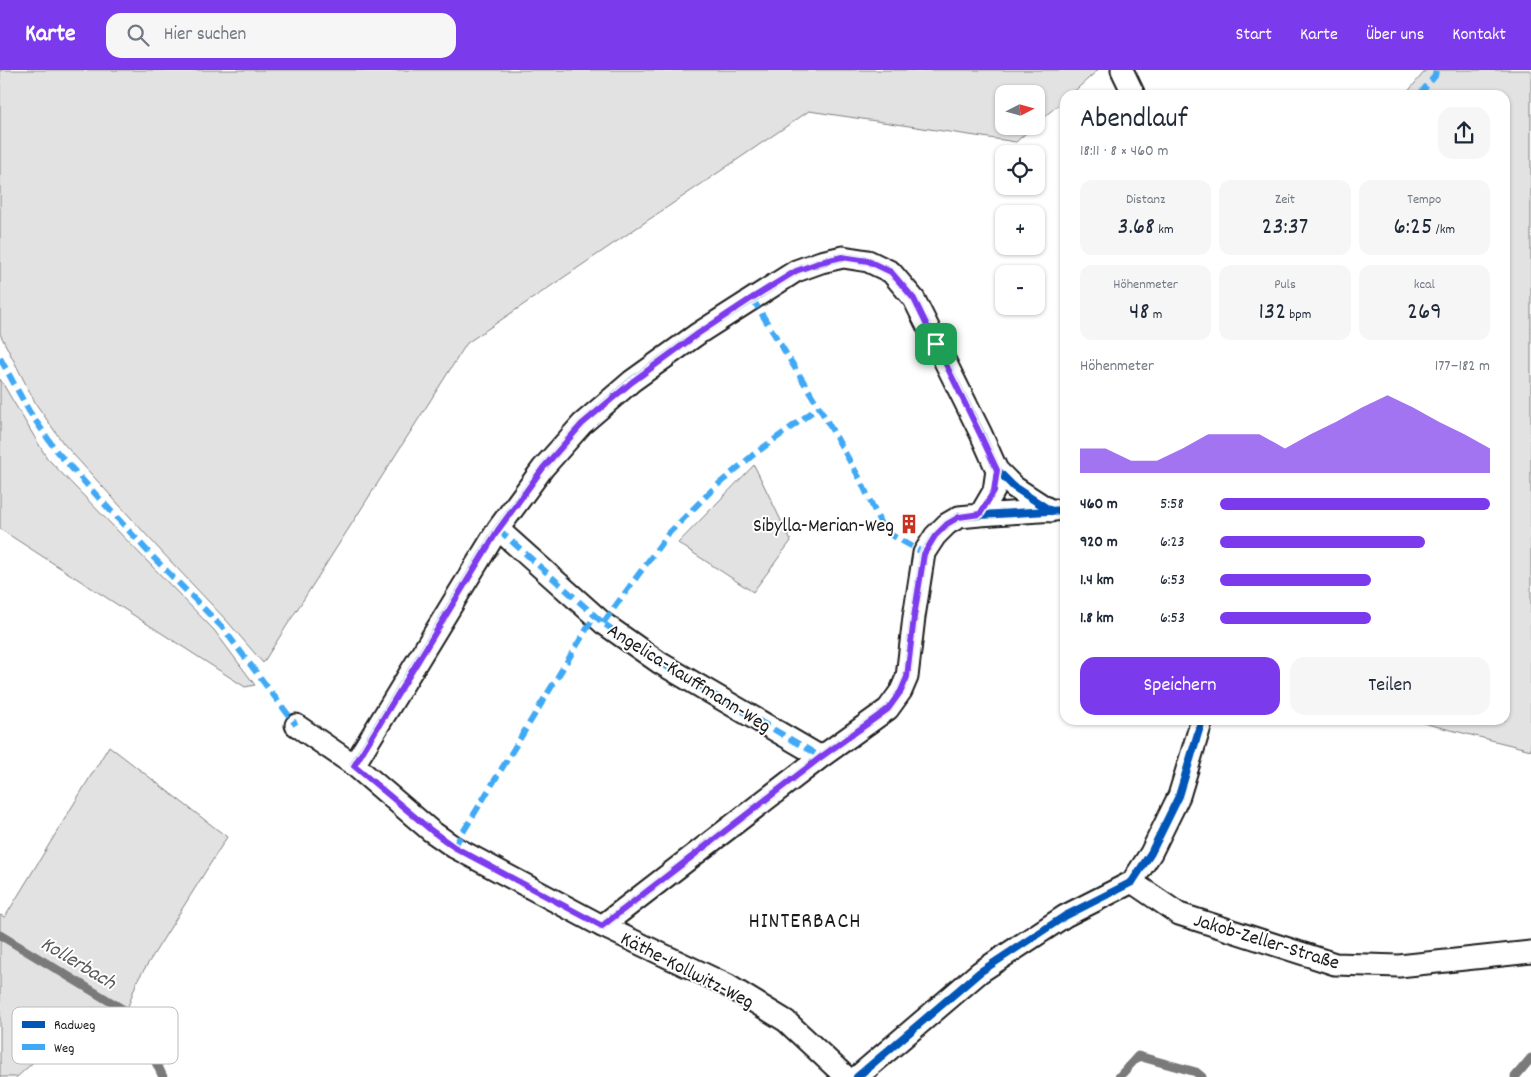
<!DOCTYPE html>
<html lang="de">
<meta charset="utf-8">
<style>
body{margin:0;font-family:Dekko,sans-serif;background:#f6f6f7;color:#1f2937;height:100vh;display:flex;flex-direction:column;font-size:19px;white-space:nowrap}
*{box-sizing:border-box;margin:0}
p{font-size:16px;color:#747a83}
.icon{flex:none;width:28px;height:28px;fill:none;stroke:currentColor;stroke-width:2;stroke-linecap:round;stroke-linejoin:round}
.map{position:relative;flex:1;overflow:hidden}
.sheet{position:absolute;left:1060px;top:20px;width:450px;height:635px;display:flex;flex-direction:column;background:#fff;border-radius:15px;box-shadow:0 1px 4px #0004}
.sheet>*{flex:none}
.needle{width:32px;rotate:84deg}
.fabs{position:absolute;left:995px;top:15px;display:grid;gap:10px}
.fabs a{display:grid;place-items:center;width:50px;height:50px;border-radius:10px;background:#fff;box-shadow:0 1px 4px #0004;font-size:25px}
.pin{position:absolute;display:grid;place-items:center;width:42px;height:42px;color:#fff;margin:-21px;border-radius:10px;box-shadow:0 2px 8px #0006}
.round{display:grid;place-items:center;flex:none;width:52px;height:52px;border-radius:15px;background:#f6f6f7}
.headline{display:flex;align-items:center;justify-content:space-between;height:85px;padding:0 20px}
h1{font-size:28px;font-weight:600;line-height:38px}
.metrics{display:grid;grid-template-columns:repeat(3,1fr);gap:8px;height:85px;padding:5px 20px}
.metrics div{display:grid;align-content:center;border-radius:12px;background:#f6f6f7;text-align:center}
.metrics b{font-size:25px;font-weight:600}
.metrics small{font-size:14px;font-weight:400}
.metrics p{font-size:14px}
.chart{height:140px;padding:10px 20px}
.chart p{display:flex;justify-content:space-between}
.chart svg{width:100%;height:90px;margin-top:5px;fill:#7c3aed;opacity:.7}
.primary-button{display:flex;gap:10px;margin-top:auto;padding:10px 20px}
.primary-button a{flex:1;height:58px;border-radius:15px;background:#7c3aed;color:#fff;font-size:20px;font-weight:600;line-height:58px;text-align:center}
.primary-button a+a{background:#f6f6f7;color:#1f2937}
ul{padding:0 20px;list-style:none;font-size:16px}
li{display:grid;grid-template-columns:80px 60px 1fr;align-items:center;height:38px}
li i{height:12px;border-radius:6px;background:#7c3aed}
header{display:flex;align-items:center;gap:30px;box-sizing:border-box;height:70px;padding:0 25px;background:#7c3aed;color:#fff}
header strong{font-size:24px}
nav{display:flex;gap:28px;margin-inline-start:auto;font-size:18px}
.search{width:350px;height:45px;background:#f6f6f7;display:flex;align-items:center;gap:12px;box-sizing:border-box;padding:0 18px;border-radius:15px;color:#747a83;font-size:19px}
.map>svg:first-child{display:block}
.green{fill:#e2e2e2;stroke:#7f7f7f}
.lines{fill:none;stroke-linecap:round;stroke-linejoin:round}
.stream{stroke:#7a7a7a;stroke-width:9}
.street-casing{stroke:#1c1c1c;stroke-width:25}
.street{stroke:#fff;stroke-width:21}
.quiet{stroke:#3fa9f5;stroke-width:6;stroke-dasharray:12 6;stroke-linecap:butt}
.cycleway-casing{stroke:#fff;stroke-width:11}
.cycleway{stroke:#0057b8;stroke-width:8}
.route-casing{stroke:#fff;stroke-width:10}
.route{stroke:#7c3aed;stroke-width:6}
.labels{text-anchor:middle;stroke-width:4;stroke-linejoin:round;paint-order:stroke}
.poi-label{font-size:20px;fill:#1c1c1c;stroke:#fff;text-anchor:end}
.street-label{font-size:20px;fill:#1c1c1c;stroke:#fff}
.water-label{font-size:21px;font-style:italic;fill:#5a5a5a;stroke:#fff}
.quarter-label{font-size:22px;letter-spacing:1px;fill:#1c1c1c;stroke:#fff}
.key{fill:#fff;stroke:#bbb;stroke-width:1}
.key-label{font-size:14px;fill:#1c1c1c}
</style>
<header>
<strong>Karte</strong>
<div class="search"><svg class="icon" aria-label="search" viewBox="0 0 24 24"><circle cx="10" cy="10" r="6"/><path d="M15 15l6 6"/></svg>Hier suchen</div>
<nav><a>Start</a><a>Karte</a><a>Über uns</a><a>Kontakt</a></nav>
</header>
<div class="map">
<svg width="1531" height="1007" viewBox="0 0 1531 1007">
<rect width="100%" height="100%" fill="#fff"/>
<filter id="ink" filterUnits="userSpaceOnUse"><feTurbulence type="fractalNoise" baseFrequency=".02" numOctaves="2"/><feDisplacementMap in="SourceGraphic" scale="10" xChannelSelector="R" yChannelSelector="G"/><feConvolveMatrix kernelMatrix="1 2 1 2 8 2 1 2 1" color-interpolation-filters="sRGB"/></filter>
<g filter="url(#ink)">
<!-- green -->
<path class="green" d="M0,0H1098L1070,25H1065V29L1036,54V24H1004V56H1034L1016,72L809,41L467,273L263,593L227,551L160,480L63,373L36,334L0,264Z
M1426,0H1531V680L1411,650H1505V25H1405Z
M0,309L47,388L214,560L255,615L245,617L0,459Z
M754,395L791,471L753,522L678,473Z
M109,676L227,767L137,911L125,945L93,938L17,1007H0V845L5,847Z"/>
<g class="lines">
<!-- stream -->
<path class="stream" d="M0,865L134,946L163,1007
M1119,1007L1138,986L1196,1002L1202,1007
M1515,1007L1531,988"/>
<defs>
<path id="street" d="M1122,0L1134,25
M980,445L994,421L997,400
M498,459L603,553L660,593L821,687
M296,655L354,695L431,761L454,777L602,856L727,915L786,951L846,1007
M354,695L498,459L543,398L582,354L632,311L699,263L796,201L821,192L843,187L868,191L891,202L914,229L981,364L997,400L1014,417L1051,441
M1132,812L1179,844L1335,894L1399,896L1531,882
M602,856L821,687L888,639L901,621L907,607L914,547L924,483L935,466L947,454L959,447L980,445L1055,440
M857,1007L980,902L1065,846L1132,812L1151,783L1179,726L1202,650"/>
</defs>
<!-- street casing -->
<use href="#street" class="street-casing"/>
<!-- street -->
<use href="#street" class="street"/>
<!-- quiet -->
<path class="quiet" d="M1419,25L1435,6L1436,0
M752,228L819,337L860,409L884,461L924,483
M0,288L29,341L57,382L152,486L222,557L296,655
M980,445L994,421L997,400
M498,459L603,553L660,593L821,687
M603,553L668,464L714,418L753,385L819,337
M454,777L594,547"/>
<defs>
<path id="cycleway" d="M354,695L498,459L543,398L582,354L632,311L699,263L796,201L821,192L843,187L868,191L891,202L914,229L981,364L997,400L1014,417L1051,441
M602,856L821,687L888,639L901,621L907,607L914,547L924,483L935,466L947,454L959,447L980,445L1065,440
M857,1007L980,902L1065,846L1132,812L1151,783L1179,726L1202,650"/>
</defs>
<!-- cycleway casing -->
<use href="#cycleway" class="cycleway-casing"/>
<!-- cycleway -->
<use href="#cycleway" class="cycleway"/>
</g>
</g>
<g class="lines" filter="url(#ink)">
<defs>
<path id="route" d="M842,187L868,191L891,202L914,229L980,364L997,400L994,421L980,444L959,447L947,454L935,466L924,484L914,547L907,607L901,621L888,639L821,687L602,856L454,777L432,761L354,696L498,460L543,398L582,354L632,312L699,263L752,228L796,201L821,192Z"/>
</defs>
<!-- route casing -->
<use href="#route" class="route-casing"/>
<!-- route -->
<use href="#route" class="route"/>
</g>
<!-- icons -->
<defs>
<symbol id="building-bare" viewBox="-9 -9 18 18"><path d="M-4-6H4V6H1V3H-1V6H-4ZM-2.5-4.3h1.7v1.8h-1.7ZM.8-4.3h1.7v1.8H.8ZM-2.5-1h1.7V.8h-1.7ZM.8-1h1.7V.8H.8Z" fill="#c8321e" stroke="#fff" stroke-width="2.5" paint-order="stroke"/></symbol>
</defs>
<g fill-rule="evenodd">
<use href="#building-bare" x="895" y="440" width="28" height="28"/>
</g>
<g class="labels">
<!-- poi labels -->
<g class="poi-label">
<text x="894" y="461">Sibylla-Merian-Weg</text>
</g>
<!-- street labels -->
<g class="street-label">
<text transform="translate(690 607) rotate(32)" y="7">Angelica-Kauffmann-Weg</text>
<text transform="translate(1267 870) rotate(17)" y="7">Jakob-Zeller-Straße</text>
<text transform="translate(688 899) rotate(27)" y="7">Käthe-Kollwitz-Weg</text>
</g>
<!-- water labels -->
<g class="water-label">
<text transform="translate(79 892) rotate(31)" y="7">Kollerbach</text>
</g>
<!-- quarter labels -->
<g class="quarter-label">
<text x="805" y="857">HINTERBACH</text>
</g>
</g>
<!-- legend -->
<rect x="12" y="937" width="166" height="57" rx="8" class="key"/>
<rect x="22" y="951" width="23" height="7" fill="#0057b8"/>
<rect x="22" y="974" width="23" height="6" fill="#3fa9f5"/>
<g class="key-label">
<text x="54" y="959">Radweg</text>
<text x="54" y="982">Weg</text>
</g>
</svg>
<div class="fabs">
<a><svg class="needle" viewBox="-14 -14 28 28"><path d="M0-13l5 13h-10z" fill="#e53935"/><path d="M0 13l5-13h-10z" fill="#747a83"/></svg></a>
<a><svg class="icon" aria-label="locate" viewBox="0 0 24 24"><circle cx="12" cy="12" r="6"/><path d="M12 2v4M12 18v4M2 12h4M18 12h4"/></svg></a>
<a>+</a>
<a>−</a>
</div>
<div class="pin" style="left:936px;top:274px;background:#1e9e55"><svg class="icon" aria-label="arrive" viewBox="0 0 24 24"><path d="M6 21V4h12l-3 4 3 4H6"/></svg></div>
<section class="sheet">
<div class="headline"><div><h1>Abendlauf</h1><p>18:11 · 8 × 460 m</p></div><a class="round"><svg class="icon" aria-label="share" viewBox="0 0 24 24"><path d="M12 15V3M7 8l5-5 5 5M5 13v7h14v-7"/></svg></a></div>
<div class="metrics">
<div><p>Distanz</p><b>3.68<small> km</small></b></div>
<div><p>Zeit</p><b>23:37</b></div>
<div><p>Tempo</p><b>6:25<small> /km</small></b></div>
</div>
<div class="metrics">
<div><p>Höhenmeter</p><b>48<small> m</small></b></div>
<div><p>Puls</p><b>132<small> bpm</small></b></div>
<div><p>kcal</p><b>269</b></div>
</div>
<div class="chart"><p><span>Höhenmeter</span>177–182 m</p>
<svg viewBox="0 0 160 44" preserveAspectRatio="none"><path d="M0 44V32L10 32L20 38L30 38L40 32L50 25L60 25L70 25L80 32L90 25L100 19L110 12L120 6L130 12L140 19L150 25L160 32V44z"/></svg>
</div>
<ul>
<li><b>460 m</b>5:58<i style="width:100%"></i></li>
<li><b>920 m</b>6:23<i style="width:76%"></i></li>
<li><b>1.4 km</b>6:53<i style="width:56%"></i></li>
<li><b>1.8 km</b>6:53<i style="width:56%"></i></li>
</ul>
<div class="primary-button"><a>Speichern</a><a>Teilen</a></div>
</section>
</div>
